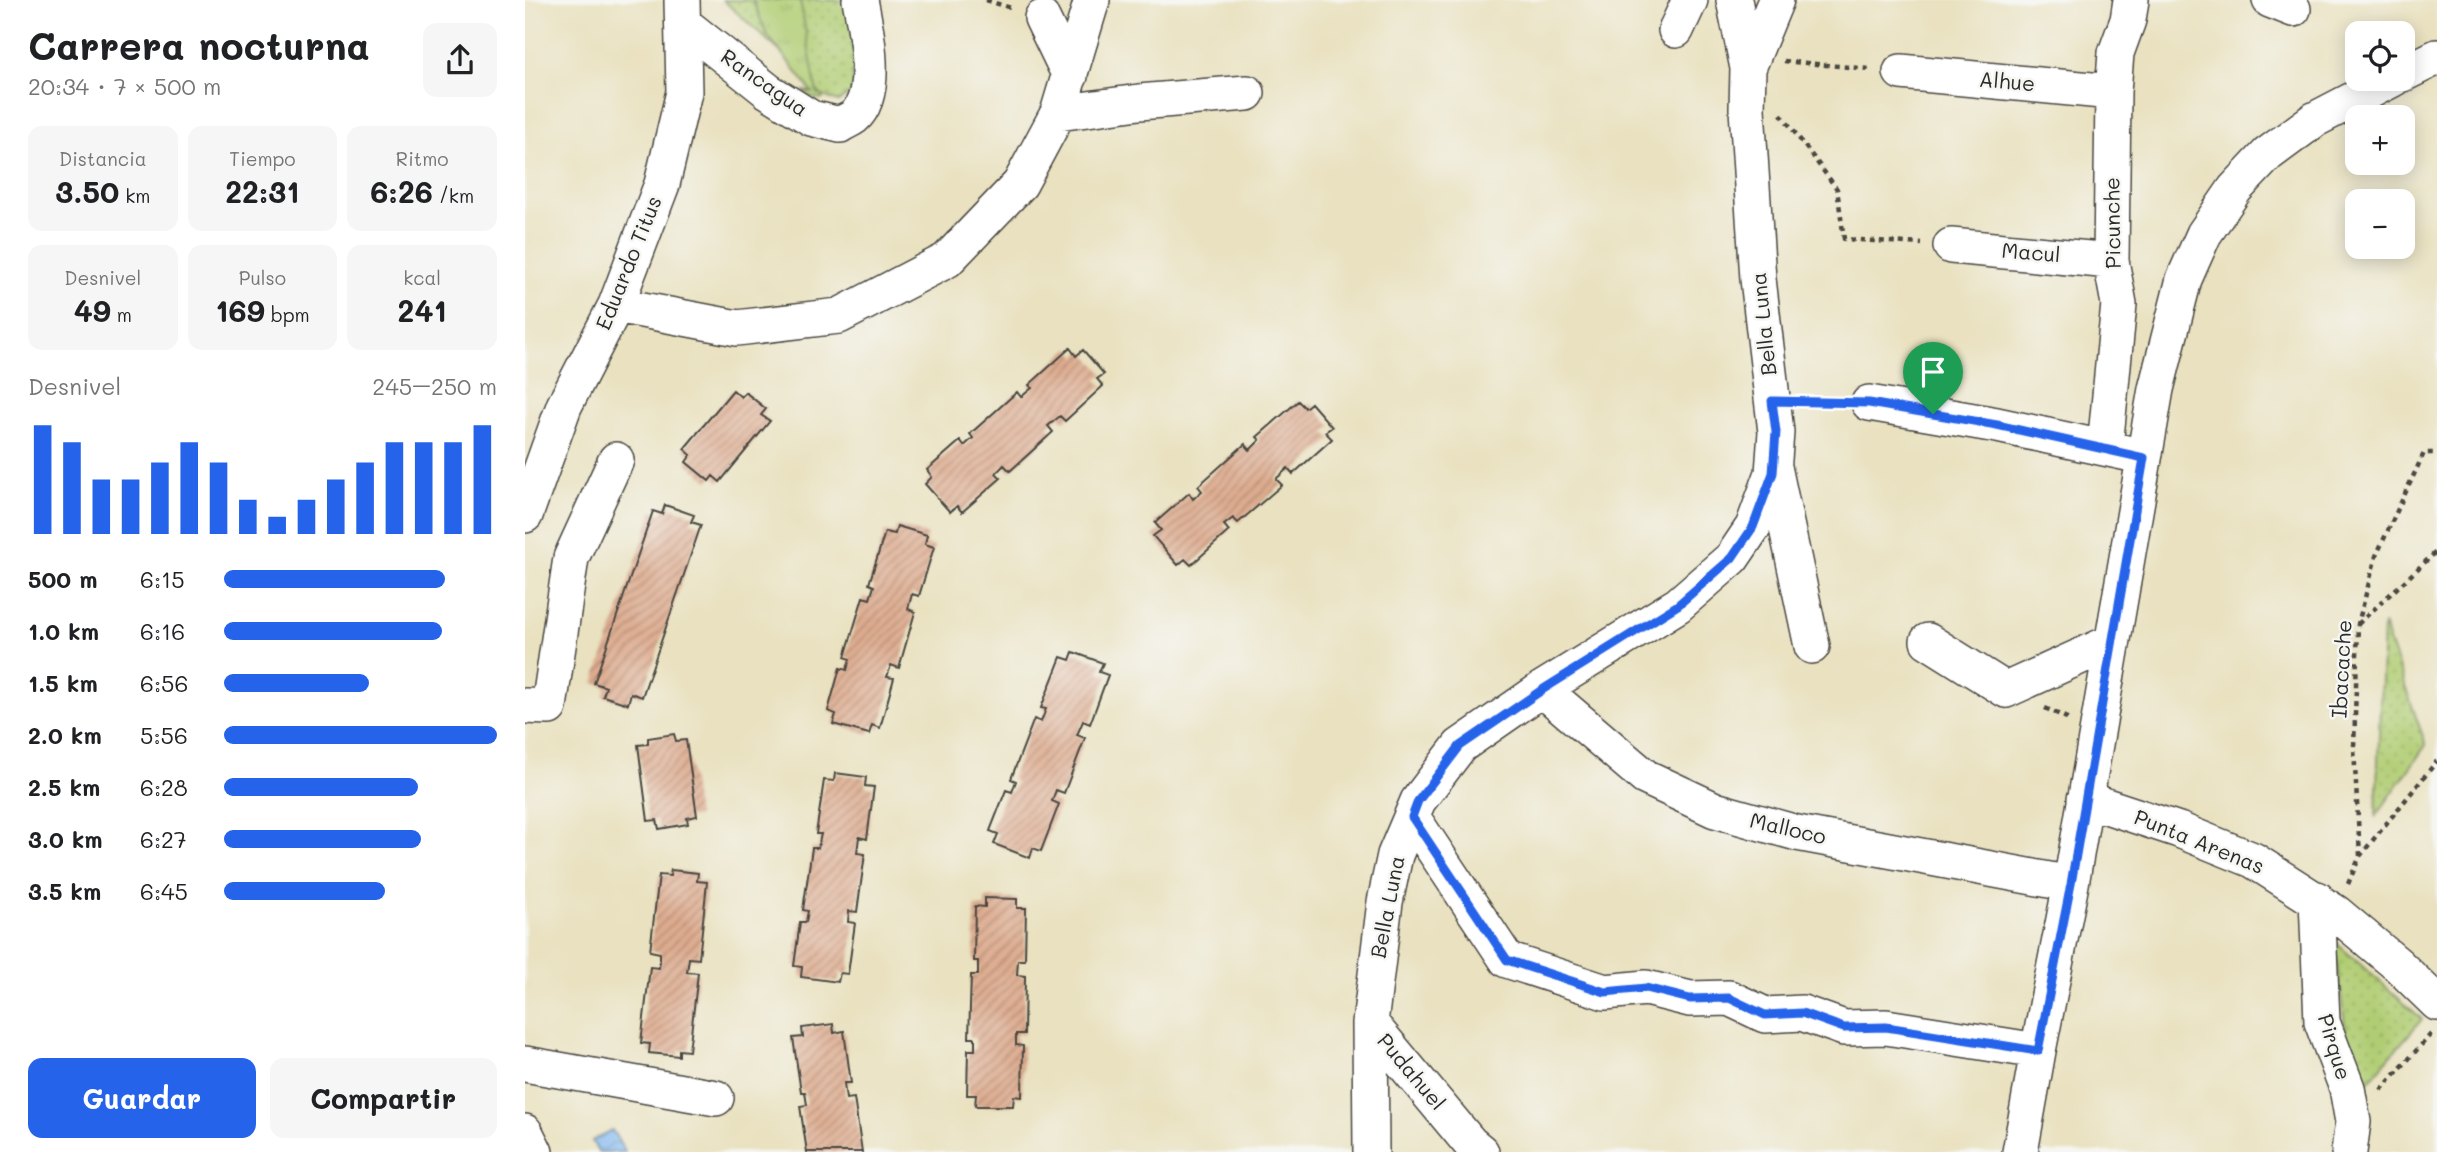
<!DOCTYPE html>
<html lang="es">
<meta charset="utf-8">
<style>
body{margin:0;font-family:Mali,sans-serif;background:#f6f6f6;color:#202124;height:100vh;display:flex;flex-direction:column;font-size:26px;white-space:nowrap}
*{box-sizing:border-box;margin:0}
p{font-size:23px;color:#757577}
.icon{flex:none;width:38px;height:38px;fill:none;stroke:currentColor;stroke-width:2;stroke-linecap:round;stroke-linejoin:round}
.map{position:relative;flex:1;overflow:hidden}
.panel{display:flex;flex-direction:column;background:#fff;width:525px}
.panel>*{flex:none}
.tools{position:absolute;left:1820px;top:21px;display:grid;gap:14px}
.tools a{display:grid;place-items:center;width:70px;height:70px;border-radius:14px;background:#fff;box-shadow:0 4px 18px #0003;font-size:35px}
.pin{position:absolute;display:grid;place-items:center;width:60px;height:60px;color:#fff;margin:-72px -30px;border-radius:50% 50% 50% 0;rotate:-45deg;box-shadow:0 0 7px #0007}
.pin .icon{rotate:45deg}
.round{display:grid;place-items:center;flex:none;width:74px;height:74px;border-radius:14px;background:#f6f6f6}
.headline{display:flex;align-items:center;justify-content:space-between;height:119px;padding:0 28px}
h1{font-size:38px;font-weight:800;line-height:52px}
.stats{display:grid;grid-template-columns:repeat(3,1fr);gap:10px;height:119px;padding:7px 28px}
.stats div{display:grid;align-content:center;border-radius:14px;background:#f6f6f6;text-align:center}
.stats b{font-size:30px;font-weight:800}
.stats small{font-size:19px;font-weight:400}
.stats p{font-size:19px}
.chart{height:196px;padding:14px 28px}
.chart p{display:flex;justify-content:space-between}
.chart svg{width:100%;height:126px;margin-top:7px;stroke:#2563eb;stroke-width:6}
.action{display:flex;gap:14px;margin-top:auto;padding:14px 28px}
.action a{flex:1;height:80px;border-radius:14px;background:#2563eb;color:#fff;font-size:28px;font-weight:800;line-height:80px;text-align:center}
.action a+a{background:#f6f6f6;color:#202124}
ul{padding:0 28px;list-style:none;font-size:23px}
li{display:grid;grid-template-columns:112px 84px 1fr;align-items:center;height:52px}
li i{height:18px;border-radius:9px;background:#2563eb}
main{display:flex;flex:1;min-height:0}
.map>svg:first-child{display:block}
.grass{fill:url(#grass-dots);stroke:#6e7c4f;stroke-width:2}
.park{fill:url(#park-tufts);stroke:#6e7c4f;stroke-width:2}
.water{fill:url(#water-waves);stroke:#56728e;stroke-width:2}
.building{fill:url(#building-hatch)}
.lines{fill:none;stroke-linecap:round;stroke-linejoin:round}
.minor-casing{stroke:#484641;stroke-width:38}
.path{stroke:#484641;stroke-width:4.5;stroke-dasharray:5 5;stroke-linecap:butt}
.minor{stroke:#fff;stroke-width:35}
.route-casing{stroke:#fff;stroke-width:14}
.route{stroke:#2563eb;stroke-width:9}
.labels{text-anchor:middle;stroke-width:5;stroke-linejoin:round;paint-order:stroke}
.street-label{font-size:21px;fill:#2b2b2b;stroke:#f6f6f2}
</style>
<main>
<section class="panel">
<div class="headline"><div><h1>Carrera nocturna</h1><p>20:34 · 7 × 500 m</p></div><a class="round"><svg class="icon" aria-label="share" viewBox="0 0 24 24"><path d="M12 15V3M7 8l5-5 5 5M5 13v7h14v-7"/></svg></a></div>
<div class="stats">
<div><p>Distancia</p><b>3.50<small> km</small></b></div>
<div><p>Tiempo</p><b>22:31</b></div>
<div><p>Ritmo</p><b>6:26<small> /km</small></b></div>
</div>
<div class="stats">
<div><p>Desnivel</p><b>49<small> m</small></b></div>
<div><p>Pulso</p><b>169<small> bpm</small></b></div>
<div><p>kcal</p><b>241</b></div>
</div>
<div class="chart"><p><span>Desnivel</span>245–250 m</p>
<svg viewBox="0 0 160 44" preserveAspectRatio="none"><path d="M5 44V6M15 44V12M25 44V25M35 44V25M45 44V19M55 44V12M65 44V19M75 44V32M85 44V38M95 44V32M105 44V25M115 44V19M125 44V12M135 44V12M145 44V12M155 44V6"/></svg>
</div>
<ul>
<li><b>500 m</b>6:15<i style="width:81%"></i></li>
<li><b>1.0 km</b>6:16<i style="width:80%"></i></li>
<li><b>1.5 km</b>6:56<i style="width:53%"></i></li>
<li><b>2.0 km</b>5:56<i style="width:100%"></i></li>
<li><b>2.5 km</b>6:28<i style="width:71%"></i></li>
<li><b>3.0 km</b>6:27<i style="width:72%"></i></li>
<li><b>3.5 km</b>6:45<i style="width:59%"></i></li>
</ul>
<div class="action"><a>Guardar</a><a>Compartir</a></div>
</section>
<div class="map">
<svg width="1912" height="1152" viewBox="0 0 1912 1152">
<defs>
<pattern id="grass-dots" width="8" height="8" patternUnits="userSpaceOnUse" patternTransform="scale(1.75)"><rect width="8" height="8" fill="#b1cd73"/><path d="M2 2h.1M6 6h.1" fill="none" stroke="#98b064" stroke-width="1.8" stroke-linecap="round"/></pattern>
<pattern id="park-tufts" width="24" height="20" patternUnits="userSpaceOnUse" patternTransform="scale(1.75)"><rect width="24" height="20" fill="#b1cd73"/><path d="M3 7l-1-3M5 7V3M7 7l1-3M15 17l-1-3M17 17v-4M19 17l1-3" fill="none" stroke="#98b064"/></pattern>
<pattern id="water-waves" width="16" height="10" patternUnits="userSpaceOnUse" patternTransform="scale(1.75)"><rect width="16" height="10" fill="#81b8f0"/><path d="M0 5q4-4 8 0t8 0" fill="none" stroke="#6a96c3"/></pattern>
<pattern id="building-hatch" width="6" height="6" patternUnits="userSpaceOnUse" patternTransform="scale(1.75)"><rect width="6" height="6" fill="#deac8f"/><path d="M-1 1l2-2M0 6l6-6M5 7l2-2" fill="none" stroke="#b48c75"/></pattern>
</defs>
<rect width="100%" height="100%" fill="#f6f6f2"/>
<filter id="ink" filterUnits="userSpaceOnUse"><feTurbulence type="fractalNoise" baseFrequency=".0143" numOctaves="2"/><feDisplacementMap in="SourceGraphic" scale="14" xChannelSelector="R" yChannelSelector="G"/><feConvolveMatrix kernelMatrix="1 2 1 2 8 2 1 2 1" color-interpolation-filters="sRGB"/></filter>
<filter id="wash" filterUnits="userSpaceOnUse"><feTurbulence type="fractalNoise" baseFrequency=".00686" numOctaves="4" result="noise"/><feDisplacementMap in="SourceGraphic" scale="28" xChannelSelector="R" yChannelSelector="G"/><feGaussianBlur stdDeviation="1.57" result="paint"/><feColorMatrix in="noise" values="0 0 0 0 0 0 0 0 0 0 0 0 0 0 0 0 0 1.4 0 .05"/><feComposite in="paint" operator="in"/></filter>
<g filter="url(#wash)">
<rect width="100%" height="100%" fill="#e9e1bf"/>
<!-- grass -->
<path class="grass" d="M198,0H328V91L313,102L296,95L270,65Z
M1858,624L1901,745L1851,816Z
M1809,941L1897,1019L1843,1082L1822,1042Z"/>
<!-- park -->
<path class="park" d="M228,0H275L292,94L297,95L298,99C290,99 283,98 279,91L287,92L241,33Z"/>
<!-- water -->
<path class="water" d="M87,1130L100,1152H73L67,1141Z"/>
<g id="blocks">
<!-- building -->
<path class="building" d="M545,348L551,356L558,350L579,374L572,379L578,386L540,421L535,416L523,426L528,432L485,471L479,465L471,473L476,478L437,512L432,506L425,512L400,484L407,477L402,470L435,441L439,446L448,438L445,434L492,392L496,397L507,388L504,385Z
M208,390L216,397L220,392L241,409L236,415L245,421L195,482L188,476L184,481L161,462L166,455L159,449Z
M773,401L780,408L786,403L807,427L800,432L807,439L768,474L763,468L751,479L757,485L713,523L708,518L699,525L704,531L666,565L660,559L653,565L628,536L636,530L630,523L664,493L668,499L677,491L673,486L720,444L725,450L735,440L732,437Z
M140,505L169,515L166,522L176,525L117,697L106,693L103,704L78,696L81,687L69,683L128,511L137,514Z
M372,526L402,535L400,544L409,547L394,596L387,594L383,609L390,612L374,668L366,665L362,677L369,678L355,728L347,725L344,734L308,724L311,714L303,711L315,668L322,670L325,659L320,657L338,597L345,599L349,586L344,584L360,532L370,534Z
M548,652L578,663L574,672L583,675L565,724L558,721L552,735L560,738L539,793L531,790L527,801L534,804L516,851L508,848L505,858L469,844L473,834L465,831L481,790L487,792L491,781L486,779L509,719L516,722L521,709L516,708L536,657L545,660Z
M149,734L151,741L161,740L172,816L162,818L163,824L134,829L132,820L123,821L113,745L123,744V738Z
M310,773L341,777L340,786L349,787L342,839L334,837L332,853L340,854L332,912L324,911L323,922L330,923L323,974L315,973L313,982L276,977L277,967L269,966L275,922H281L283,911L278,910L287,848H293L296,834H291L299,780L309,781Z
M146,870L173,873L172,881L182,882L174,959L164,958L162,972L173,973L164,1051L154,1050V1056L124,1053L125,1044L116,1043L125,967L134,968L135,961V953L125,951L134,875L145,876Z
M460,898L492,899V908H501L500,960H493L492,975L500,976L499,1034H491V1045L498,1046L497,1097L489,1096L488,1106H450L451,1095H442L443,1050H450V1038H444L446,975H453V961H449L450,906L460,907Z
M308,1024L309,1033L319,1031L326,1083H319L321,1099L329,1098L337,1152H282L275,1106L282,1105L280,1092H276L268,1038L278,1037L277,1028Z"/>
</g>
</g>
<g filter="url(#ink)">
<use href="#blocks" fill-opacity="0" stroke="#484641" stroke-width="2"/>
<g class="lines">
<defs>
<path id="minor" d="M1209,0L1223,68
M1745,0L1768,9
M517,18L545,76
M159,24L243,91L286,118L315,125C319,122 325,120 329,117C355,94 341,29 335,0
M1151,30L1165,0
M1376,72L1588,92
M1878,74L1912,57
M533,113L614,102L722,93
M1426,246L1586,261
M91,305L212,328L314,316L422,260L495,184L533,113L567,0
M1344,403L1472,425L1602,453
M1580,447L1594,304L1586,261L1588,92L1591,53L1603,20L1606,0
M1249,467L1287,646
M0,515L39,406L91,305L137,184L159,92L157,0
M1403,641L1481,690L1587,642
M1017,689L1120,777L1190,810L1272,833L1546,884
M0,706L24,707L46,558L91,460
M1560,799L1654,830L1728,860L1811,913L1873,965L1912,1003
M887,817L982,960L1080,992L1121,988L1165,999L1204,998L1240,1015L1277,1013L1319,1028L1361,1027L1513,1051
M1792,899L1797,1022L1822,1088L1828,1122L1824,1152
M845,1023L945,1143L956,1152
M0,1064L191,1098
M0,1132L10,1152
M846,1152L845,1023L860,902L870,855L893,801L935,746L1017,689L1153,605L1207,558L1228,527L1248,473L1251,432L1233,279L1222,109L1223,68L1251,0
M1495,1152L1513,1051L1546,884L1631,389L1659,279L1679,234L1710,189L1743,154L1789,120L1868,79"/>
</defs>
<!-- minor casing -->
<use href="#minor" class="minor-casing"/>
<!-- path -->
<path class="path" d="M461,0L486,8
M1259,61L1345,69
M1256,114L1312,189L1319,239L1397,244
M1280,402L1313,403
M1833,624L1912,551
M1520,708L1544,719
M1835,856L1829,748L1833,624L1851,556L1899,453H1912
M1823,884L1835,856L1912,761
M1856,1090L1906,1034"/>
<!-- minor -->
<use href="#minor" class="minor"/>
</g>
</g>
<g class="lines" filter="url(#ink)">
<defs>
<path id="route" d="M1247,401L1344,403L1472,425L1619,458L1546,884L1513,1051L1361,1027L1319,1028L1277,1013L1240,1015L1204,998L1165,999L1121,988L1080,992L982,960L887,817L893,801L935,746L1017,690L1153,605L1207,558L1228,527L1248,473L1251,432Z"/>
</defs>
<!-- route casing -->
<use href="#route" class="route-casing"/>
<!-- route -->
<use href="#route" class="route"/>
</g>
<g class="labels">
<!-- street labels -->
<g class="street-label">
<text transform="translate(1482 82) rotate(5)" y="7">Alhue</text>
<text transform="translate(239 83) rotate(35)" y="7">Rancagua</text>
<text transform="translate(1588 223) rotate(-91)" y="7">Picunche</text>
<text transform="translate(1506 253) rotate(5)" y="7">Macul</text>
<text transform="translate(104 263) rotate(-68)" y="7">Eduardo Titus</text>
<text transform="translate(1239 324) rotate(-96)" y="7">Bella Luna</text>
<text transform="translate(1817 669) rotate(-87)" y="7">Ibacache</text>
<text transform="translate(1263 829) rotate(13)" y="7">Malloco</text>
<text transform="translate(1674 842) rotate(22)" y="7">Punta Arenas</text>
<text transform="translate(863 907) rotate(-79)" y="7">Bella Luna</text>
<text transform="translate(1809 1047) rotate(73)" y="7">Pirque</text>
<text transform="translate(886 1072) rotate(50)" y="7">Pudahuel</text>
</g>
</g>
</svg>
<div class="tools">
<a><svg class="icon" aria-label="locate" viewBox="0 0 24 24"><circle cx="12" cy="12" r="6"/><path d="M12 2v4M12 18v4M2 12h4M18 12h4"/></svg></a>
<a>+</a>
<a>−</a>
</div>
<div class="pin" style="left:1408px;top:414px;background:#1e9e55"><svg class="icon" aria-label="arrive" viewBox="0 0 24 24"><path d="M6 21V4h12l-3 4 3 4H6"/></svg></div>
</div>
</main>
